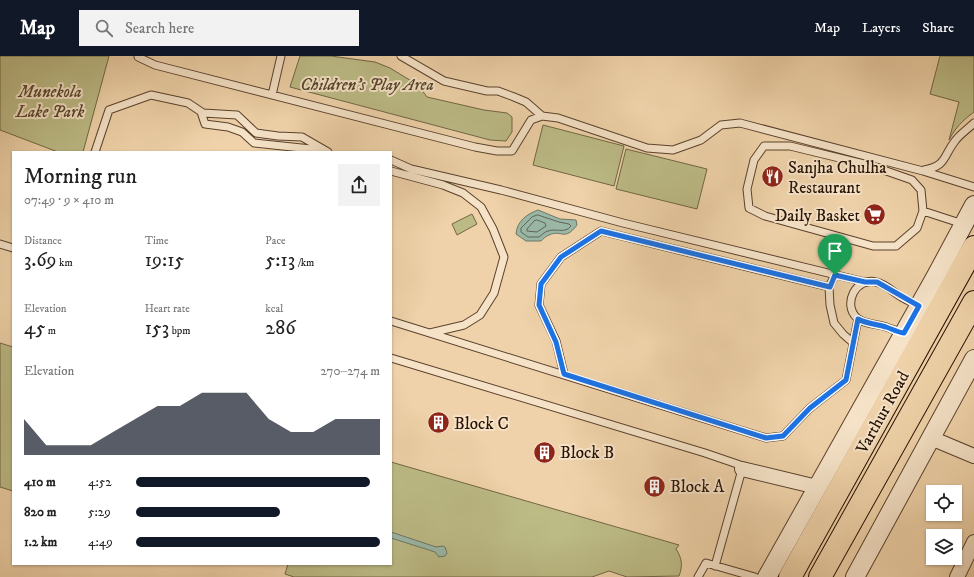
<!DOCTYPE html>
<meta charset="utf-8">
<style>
body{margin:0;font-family:"IM FELL DW Pica",serif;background:#f2f2f2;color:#222;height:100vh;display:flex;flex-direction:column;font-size:15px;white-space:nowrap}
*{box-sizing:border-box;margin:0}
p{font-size:13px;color:#767676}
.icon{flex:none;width:22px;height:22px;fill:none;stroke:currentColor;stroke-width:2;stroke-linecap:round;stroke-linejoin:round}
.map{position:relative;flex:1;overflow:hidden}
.panel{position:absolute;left:12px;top:95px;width:380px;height:414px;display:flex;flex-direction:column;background:#fff;border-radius:0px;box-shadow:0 1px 3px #0004}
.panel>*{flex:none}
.fabs{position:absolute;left:926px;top:429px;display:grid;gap:8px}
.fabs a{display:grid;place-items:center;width:36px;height:36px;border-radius:0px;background:#fff;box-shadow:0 1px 3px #0004;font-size:20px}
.pin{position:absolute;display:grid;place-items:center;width:34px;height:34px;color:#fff;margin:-41px -17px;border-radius:50% 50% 50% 0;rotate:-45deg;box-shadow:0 0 4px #0007}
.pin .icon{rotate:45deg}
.round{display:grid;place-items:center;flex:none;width:42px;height:42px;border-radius:0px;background:#f2f2f2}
.head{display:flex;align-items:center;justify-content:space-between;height:68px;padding:0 12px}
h1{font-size:22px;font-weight:600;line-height:30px}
.stats{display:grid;grid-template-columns:repeat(3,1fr);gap:6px;height:68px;padding:4px 12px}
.stats div{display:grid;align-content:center}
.stats b{font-size:20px;font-weight:600}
.stats small{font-size:11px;font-weight:400}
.stats p{font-size:11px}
.chart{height:112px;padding:8px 12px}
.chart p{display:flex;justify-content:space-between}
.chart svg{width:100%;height:72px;margin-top:4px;fill:#111827;opacity:.7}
ul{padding:0 12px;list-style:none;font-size:13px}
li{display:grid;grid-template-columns:64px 48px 1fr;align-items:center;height:30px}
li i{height:10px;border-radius:5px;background:#111827}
header{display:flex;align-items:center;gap:24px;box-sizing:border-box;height:56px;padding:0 20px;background:#111827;color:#fff}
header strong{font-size:19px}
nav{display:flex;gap:22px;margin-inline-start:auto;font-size:14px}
.search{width:280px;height:36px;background:#f2f2f2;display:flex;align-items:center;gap:10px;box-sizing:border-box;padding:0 14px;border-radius:0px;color:#767676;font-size:15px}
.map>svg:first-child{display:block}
.green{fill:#bcbb86;stroke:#726645}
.water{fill:#9ab8a8;stroke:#6d7666}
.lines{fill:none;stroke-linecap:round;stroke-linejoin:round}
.shore{stroke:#626556;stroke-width:1}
.service-casing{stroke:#5a422d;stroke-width:9}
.minor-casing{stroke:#5a422d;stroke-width:16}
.tertiary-casing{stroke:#5a422d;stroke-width:20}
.primary-casing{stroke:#291204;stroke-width:24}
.service{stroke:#f5e2c7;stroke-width:7}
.minor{stroke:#f5e2c7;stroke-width:14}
.tertiary{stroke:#f5e2c7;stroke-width:18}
.primary{stroke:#efd2a9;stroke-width:22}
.route-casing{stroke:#fff;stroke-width:8}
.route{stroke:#1a73e8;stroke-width:5}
.labels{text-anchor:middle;stroke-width:4;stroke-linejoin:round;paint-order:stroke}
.park-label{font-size:17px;font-style:italic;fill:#55452b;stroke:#f5e2c7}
.poi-label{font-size:17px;fill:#291204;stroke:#f5e2c7;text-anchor:start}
.street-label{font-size:17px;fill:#291204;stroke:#f5e2c7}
</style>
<header>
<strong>Map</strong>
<div class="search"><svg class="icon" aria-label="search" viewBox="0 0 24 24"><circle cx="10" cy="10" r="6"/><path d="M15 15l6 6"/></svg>Search here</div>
<nav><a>Map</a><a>Layers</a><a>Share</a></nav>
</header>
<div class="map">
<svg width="974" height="521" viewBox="0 0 974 521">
<rect width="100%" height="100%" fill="#efd2a9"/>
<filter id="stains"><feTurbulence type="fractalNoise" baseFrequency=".005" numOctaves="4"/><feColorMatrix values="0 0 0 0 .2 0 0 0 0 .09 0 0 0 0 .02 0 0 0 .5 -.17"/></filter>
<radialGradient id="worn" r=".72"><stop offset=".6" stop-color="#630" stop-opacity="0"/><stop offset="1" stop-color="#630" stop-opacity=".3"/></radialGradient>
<!-- green -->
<path class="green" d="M0,0H109L83,96H58L0,74Z
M300,0H331L375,6L390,12L418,29L427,41L484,54L507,57L512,61V76L506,85L490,84L290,31Z
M940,0H974V56C963,64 955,72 949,84L959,46L930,38Z
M543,69L624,90L614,130L533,109Z
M626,93L707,113L697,153L616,133Z
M472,158L477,168L457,179L452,168Z
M0,287L13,291V435L0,431Z
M391,406L679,489L676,493C682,502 683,510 679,520L627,521L609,515L592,521H294L285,518L288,508H391Z"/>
<!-- water -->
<path class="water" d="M538,154L560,163L576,164L577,169C564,186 562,173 549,179C546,180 543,183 541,185H526L516,178C517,165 527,158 538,154Z
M391,476L436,491L443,490L445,491L447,497L445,500L439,501L435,496L391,482Z"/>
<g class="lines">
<!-- shore -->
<path class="shore" d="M538,159L559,166L569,168L571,170C565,178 556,172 548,175C544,176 542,179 539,181H528L521,176V172L532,161Z
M537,164L545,167L546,170L537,176L527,175V173L534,165Z"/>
<defs>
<path id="service" d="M138,0V1L155,9L475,91L497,95H512L531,64L542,60L558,62L647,92L673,94L701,84L721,69L740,67L923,115L974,131
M401,0L444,25L487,35H498L514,41L526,46L542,60
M272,39L281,0
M201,56L205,68L228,71L242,76L254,87L311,93L316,96
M95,96L109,54L151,39L188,47L203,57L237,59L256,77L278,80L302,81L328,96
M391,104L411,113L501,134L623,167L865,226
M924,114C947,110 943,100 955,85C960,78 968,73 974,67
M391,115L443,129L463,137L481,151L493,173L504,201L494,237L480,259L464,269L430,277
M923,155L921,134L912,124L872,110L790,90H764L754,104L747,133L749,152L765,160L873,190H896L917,172L923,155L963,168
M0,188L13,192
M835,219L829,231L830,249L834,267L843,278L852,286
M391,265L766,382L783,380L810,352L846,324L858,263
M903,277C896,275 890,272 883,270C875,268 864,268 857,262C842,248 856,221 876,226C886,228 894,237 903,242C908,245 914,247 919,250
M391,302L705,397L743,410L715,510
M564,318L556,285L539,249L541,228L561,201L601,175L829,231
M698,521L706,507L755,521"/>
<path id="minor" d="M931,382L974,400
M742,413L817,431
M957,521L974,486"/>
<path id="tertiary" d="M767,521L936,220L974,149
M855,521L974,303"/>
<path id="primary" d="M790,521L974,191
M820,521L974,246"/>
</defs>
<!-- service casing -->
<use href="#service" class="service-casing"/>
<!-- minor casing -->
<use href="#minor" class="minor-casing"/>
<!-- tertiary casing -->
<use href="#tertiary" class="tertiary-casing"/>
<!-- primary casing -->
<use href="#primary" class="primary-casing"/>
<!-- service -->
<use href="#service" class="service"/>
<!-- minor -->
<use href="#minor" class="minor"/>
<!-- tertiary -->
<use href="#tertiary" class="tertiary"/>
<!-- primary -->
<use href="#primary" class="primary"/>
</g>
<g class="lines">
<defs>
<path id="route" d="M601,175L830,231L835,219L865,226H877L919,250L904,277C897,276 892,273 886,271C876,268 867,268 858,263L846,324L810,352L783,380L766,382L564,318L556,286L539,249L541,228L561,201Z"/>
</defs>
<!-- route casing -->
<use href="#route" class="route-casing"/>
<!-- route -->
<use href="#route" class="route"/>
</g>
<!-- icons -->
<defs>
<symbol id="restaurant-disc" viewBox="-11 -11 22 22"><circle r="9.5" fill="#8f2418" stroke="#f5e2c7"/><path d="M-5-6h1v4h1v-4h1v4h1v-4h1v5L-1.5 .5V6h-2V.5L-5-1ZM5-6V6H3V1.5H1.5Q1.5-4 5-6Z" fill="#fff"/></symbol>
<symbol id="supermarket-disc" viewBox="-11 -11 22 22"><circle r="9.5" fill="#8f2418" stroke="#f5e2c7"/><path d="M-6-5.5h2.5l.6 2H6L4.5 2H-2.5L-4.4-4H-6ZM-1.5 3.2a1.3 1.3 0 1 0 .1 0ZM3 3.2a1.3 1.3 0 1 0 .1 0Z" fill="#fff"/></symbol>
<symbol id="building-disc" viewBox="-11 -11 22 22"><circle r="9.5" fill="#8f2418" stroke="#f5e2c7"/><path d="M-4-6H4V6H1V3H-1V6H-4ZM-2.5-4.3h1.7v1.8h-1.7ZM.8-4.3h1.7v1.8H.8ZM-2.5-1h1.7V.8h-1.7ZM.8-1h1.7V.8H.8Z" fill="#fff"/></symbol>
</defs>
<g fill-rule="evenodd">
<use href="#restaurant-disc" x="760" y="108" width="25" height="25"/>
<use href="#supermarket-disc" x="862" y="146" width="25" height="25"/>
<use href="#building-disc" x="426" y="354" width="25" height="25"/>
<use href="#building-disc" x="532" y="384" width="25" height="25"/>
<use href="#building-disc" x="642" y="418" width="25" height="25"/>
</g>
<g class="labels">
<!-- park labels -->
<g class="park-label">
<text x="367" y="34">Children's Play Area</text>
<text x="50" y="41">Munekola<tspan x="50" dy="20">Lake Park</tspan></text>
</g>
<!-- poi labels -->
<g class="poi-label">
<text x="788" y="117">Sanjha Chulha<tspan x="788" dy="20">Restaurant</tspan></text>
<text x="860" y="165" text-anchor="end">Daily Basket</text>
<text x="454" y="373">Block C</text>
<text x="560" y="402">Block B</text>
<text x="670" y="436">Block A</text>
</g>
<!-- street labels -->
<g class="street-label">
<text transform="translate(882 356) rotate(-61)" y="6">Varthur Road</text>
</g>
</g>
<rect width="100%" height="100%" filter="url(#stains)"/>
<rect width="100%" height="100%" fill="url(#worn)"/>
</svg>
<div class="fabs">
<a><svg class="icon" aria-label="locate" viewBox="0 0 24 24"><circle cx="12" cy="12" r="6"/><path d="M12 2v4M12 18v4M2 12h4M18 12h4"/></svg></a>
<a><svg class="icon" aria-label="layers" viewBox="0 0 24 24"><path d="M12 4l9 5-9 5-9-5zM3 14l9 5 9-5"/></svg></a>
</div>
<div class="pin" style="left:835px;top:219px;background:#1e9e55"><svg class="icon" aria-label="arrive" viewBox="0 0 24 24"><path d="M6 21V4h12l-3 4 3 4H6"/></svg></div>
<section class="panel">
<div class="head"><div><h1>Morning run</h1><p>07:49 · 9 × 410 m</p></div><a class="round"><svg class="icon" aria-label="share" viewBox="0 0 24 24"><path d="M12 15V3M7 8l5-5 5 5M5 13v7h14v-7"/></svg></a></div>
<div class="stats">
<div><p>Distance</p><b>3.69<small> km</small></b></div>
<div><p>Time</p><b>19:15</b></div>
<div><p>Pace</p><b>5:13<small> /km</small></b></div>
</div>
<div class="stats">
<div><p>Elevation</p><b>45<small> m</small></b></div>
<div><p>Heart rate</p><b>153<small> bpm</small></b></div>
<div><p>kcal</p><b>286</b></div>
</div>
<div class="chart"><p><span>Elevation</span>270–274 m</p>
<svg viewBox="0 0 160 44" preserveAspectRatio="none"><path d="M0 44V22L10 38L20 38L30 38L40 30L50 22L60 14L70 14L80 6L90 6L100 6L110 22L120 30L130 30L140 22L150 22L160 22V44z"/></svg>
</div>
<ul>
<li><b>410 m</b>4:52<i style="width:96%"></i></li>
<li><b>820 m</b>5:29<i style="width:59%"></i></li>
<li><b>1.2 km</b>4:49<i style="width:100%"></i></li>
</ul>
</section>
</div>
